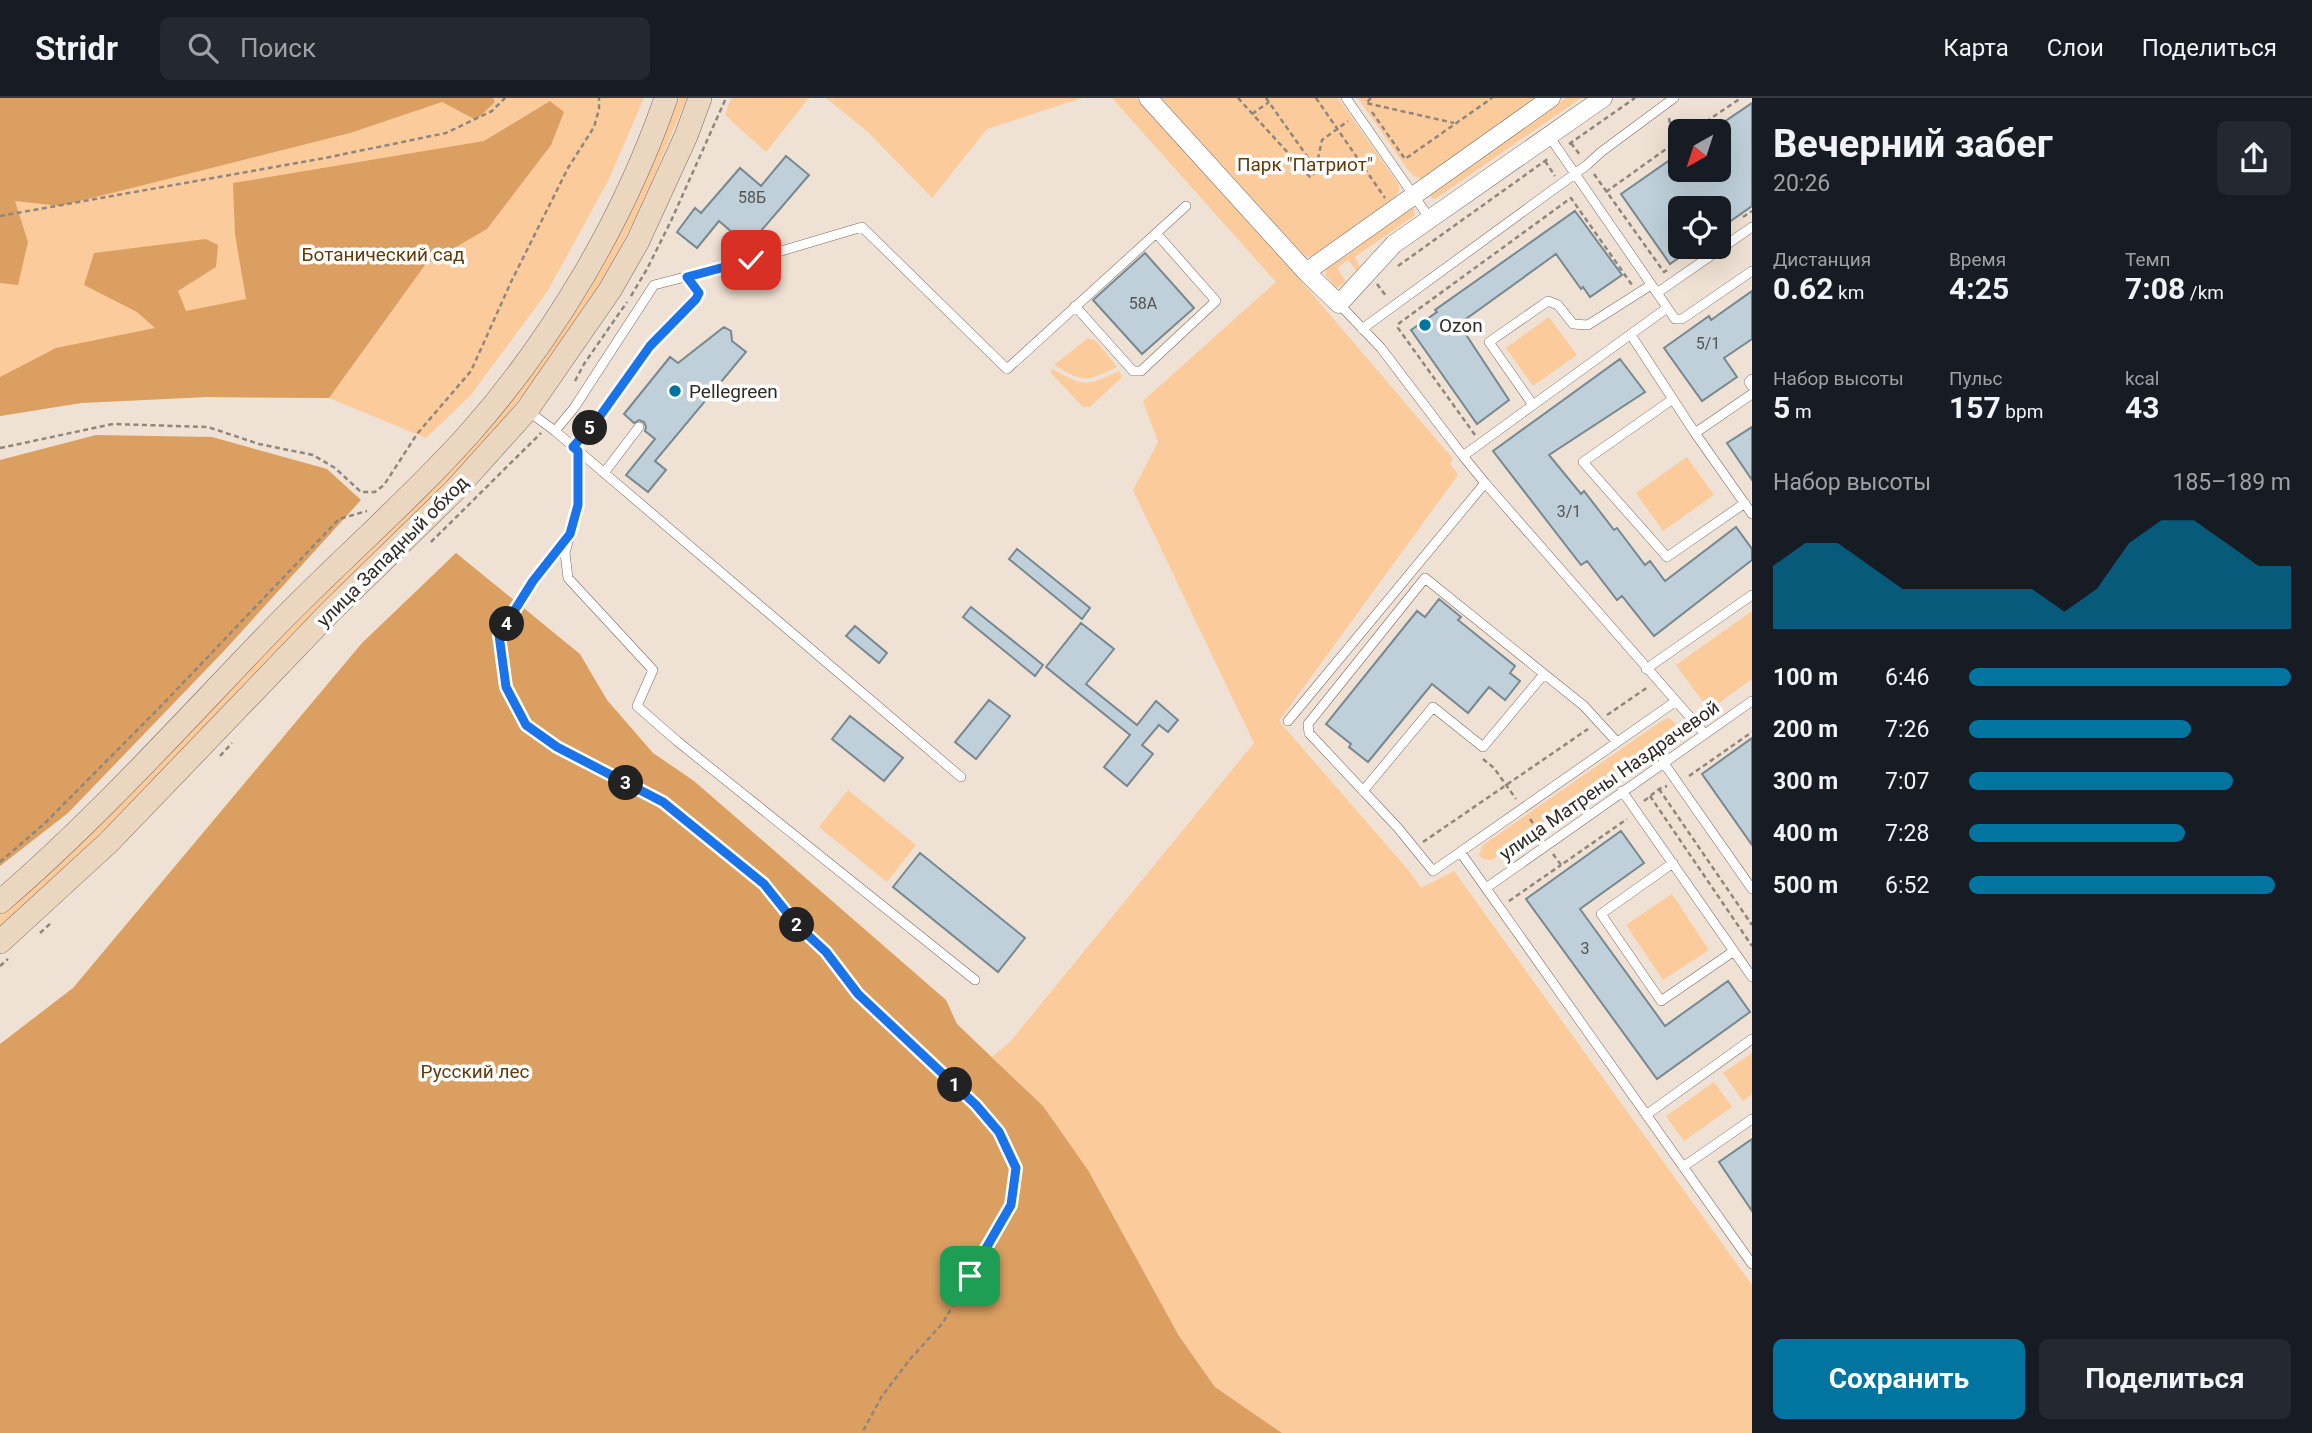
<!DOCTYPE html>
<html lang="ru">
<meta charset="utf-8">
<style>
body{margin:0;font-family:Roboto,sans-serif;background:#242831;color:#f1f3f6;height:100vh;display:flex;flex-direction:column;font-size:26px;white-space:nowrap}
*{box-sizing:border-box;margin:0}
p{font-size:23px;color:#9ea1a6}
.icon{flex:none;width:38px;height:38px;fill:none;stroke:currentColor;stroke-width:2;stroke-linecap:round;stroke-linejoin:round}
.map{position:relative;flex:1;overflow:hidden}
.side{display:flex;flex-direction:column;background:#171b24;width:560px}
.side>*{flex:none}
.needle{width:46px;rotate:219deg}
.tools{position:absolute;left:1668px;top:21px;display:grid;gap:14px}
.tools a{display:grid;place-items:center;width:63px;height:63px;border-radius:10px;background:#171b24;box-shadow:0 7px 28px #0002;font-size:35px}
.pin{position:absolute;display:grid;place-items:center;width:60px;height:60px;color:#fff;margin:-30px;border-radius:14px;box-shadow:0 4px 10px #0006}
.km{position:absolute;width:35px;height:35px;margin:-18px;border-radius:50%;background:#222;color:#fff;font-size:19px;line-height:35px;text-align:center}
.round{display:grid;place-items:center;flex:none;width:74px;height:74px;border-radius:10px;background:#242831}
.headline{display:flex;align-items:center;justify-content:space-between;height:119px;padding:0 21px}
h1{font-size:38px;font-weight:700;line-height:52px}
.metrics{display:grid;grid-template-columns:repeat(3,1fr);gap:10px;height:119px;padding:7px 21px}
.metrics div{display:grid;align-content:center}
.metrics b{font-size:30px;font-weight:700}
.metrics small{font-size:19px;font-weight:400}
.metrics p{font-size:19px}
.chart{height:196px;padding:14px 21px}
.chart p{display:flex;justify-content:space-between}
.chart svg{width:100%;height:126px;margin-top:7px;fill:#01759f;opacity:.7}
.primary-button{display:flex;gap:14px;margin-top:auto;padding:14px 21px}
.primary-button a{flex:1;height:80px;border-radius:10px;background:#01759f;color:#fff;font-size:28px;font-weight:700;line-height:80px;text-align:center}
.primary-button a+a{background:#242831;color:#f1f3f6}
ul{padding:0 21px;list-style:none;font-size:23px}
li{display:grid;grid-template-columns:112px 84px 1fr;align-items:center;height:52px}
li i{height:18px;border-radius:9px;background:#01759f}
header{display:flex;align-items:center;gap:42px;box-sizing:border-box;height:98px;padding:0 35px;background:#171b24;border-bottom:2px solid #363941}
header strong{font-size:33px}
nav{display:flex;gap:38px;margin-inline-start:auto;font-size:24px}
.search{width:490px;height:63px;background:#242831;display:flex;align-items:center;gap:18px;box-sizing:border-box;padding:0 24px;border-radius:10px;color:#9ea1a6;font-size:26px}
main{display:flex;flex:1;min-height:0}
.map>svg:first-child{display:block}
.green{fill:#fbcb9c}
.forest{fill:#db9f62}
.building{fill:#bfd0da;stroke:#788891;stroke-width:2}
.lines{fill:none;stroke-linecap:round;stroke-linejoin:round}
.lane-casing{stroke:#776a5f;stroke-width:10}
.street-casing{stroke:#776a5f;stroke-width:19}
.secondary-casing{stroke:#776a5f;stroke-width:24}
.path{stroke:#8f867d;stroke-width:2.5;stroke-dasharray:5 3.5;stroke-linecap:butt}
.lane{stroke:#fff;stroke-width:9}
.street{stroke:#fff;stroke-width:18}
.secondary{stroke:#ebd6bf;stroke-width:23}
.route-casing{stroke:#fff;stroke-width:14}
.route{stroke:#1a73e8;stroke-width:9}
.poi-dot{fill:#01759f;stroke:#fff;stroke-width:2.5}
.labels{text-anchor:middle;stroke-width:7;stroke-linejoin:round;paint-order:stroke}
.number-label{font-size:16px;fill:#545453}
.park-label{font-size:19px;fill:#623b0a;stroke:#fff}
.poi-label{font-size:19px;fill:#302b26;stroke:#fff;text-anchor:start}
.street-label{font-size:19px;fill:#302b26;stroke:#fff}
</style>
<header>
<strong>Stridr</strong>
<div class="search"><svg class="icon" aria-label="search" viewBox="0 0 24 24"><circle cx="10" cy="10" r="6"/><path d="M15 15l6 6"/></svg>Поиск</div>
<nav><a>Карта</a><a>Слои</a><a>Поделиться</a></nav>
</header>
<main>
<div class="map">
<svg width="1752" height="1335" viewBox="0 0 1752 1335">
<rect width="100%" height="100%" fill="#efe1d4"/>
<!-- green -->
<path class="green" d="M0,0H644L608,83L547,194L470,298L426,340L329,300L206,299L81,305L0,318Z
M679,0H687C666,46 649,95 625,140C596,196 555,259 514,308C444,394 359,466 282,546C190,642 102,742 0,827V817L23,797L381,436L631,110Z
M731,0H809L766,54L725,17Z
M826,0H1082L987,31L932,100L868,34Z
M1112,0H1136L1291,171L1453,361L1450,365L1458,377L1279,623L1409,773L1421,790L1454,773L1752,1187V1335H1282L1215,1289L1179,1238L1088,1072L1043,1008L992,959L1010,944L1254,645L1133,392L1158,344L1143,303L1276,184Z
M1160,0H1338L1399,87V92L1393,103L1316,158L1302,159Z
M1358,0H1540L1422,81L1414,78L1408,72Z
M1566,0H1581L1435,101L1431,100L1430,94Z
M1410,110L1414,111L1415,117L1355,159L1359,167L1358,175L1348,162L1337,170L1346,184L1336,190L1325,177L1327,169Z
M1549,219L1577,257L1533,288L1506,250Z
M1088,240L1096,243L1117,269C1084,284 1085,285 1054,267Z
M1051,270C1084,289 1085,289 1119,273L1122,279L1090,309H1083L1051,275Z
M1687,359L1714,397L1663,433L1636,395Z
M1752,513V581L1709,612L1676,567Z
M1669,620L1676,626L1673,634L1492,762L1483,761L1479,757L1483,747L1663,622Z
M848,692L916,747L887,784L819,729Z
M1672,796L1709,852L1663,882L1626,827Z
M1752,955V996L1743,1003L1723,975Z
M1714,984L1732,1009L1684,1043L1666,1018Z"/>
<!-- forest -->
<path class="forest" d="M0,0H493L495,4L476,22L442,4L350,35L60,108L15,103L28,144L18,187L0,185Z
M550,3L564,14L551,47L487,131L425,167L329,300L206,299L81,305L0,318V279L4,277L56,250L155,230L137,214L84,187L94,155L206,141L218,147L216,169L178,193L186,213L246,201L235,136L233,85L484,43Z
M96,337L212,339L327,371L361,402L223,554L68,715L0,768V362Z
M456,455L580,556L607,602L653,655L694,683L946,902L957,926L1043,1008L1088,1072L1179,1238L1215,1289L1282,1335H0V946L73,890L362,545Z"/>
<!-- building -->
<path class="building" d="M1752,5V108L1718,132V110H1680V149H1694L1670,166L1621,96L1680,55V72H1718V28Z
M786,58L809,77L748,148L719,123L697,150L677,134L695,110L701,115L740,70L761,88Z
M1575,113L1622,177L1590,199L1583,189L1581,191L1556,156L1459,226L1509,302L1477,326L1411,232L1437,214L1435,212Z
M1145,155L1194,210L1142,256L1093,202Z
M1752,193V241L1724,260L1737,279L1702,303L1664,250L1709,218L1711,222Z
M724,229L731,233L732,243L746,254L655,363L666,372L648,394L626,377L655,341L645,333L646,329L644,324L639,322L634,325L624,316L670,259L678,265Z
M1620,261L1645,294L1549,357L1581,396L1584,393L1614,432L1617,430L1645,467L1650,463L1665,483L1736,429L1752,451V462L1654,538L1622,498L1617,502L1587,463L1581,467L1493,353Z
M1752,329V382L1727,345Z
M1017,451L1090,510L1082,521L1009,461Z
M1439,501L1461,519L1458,522L1515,568L1510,575L1520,583L1505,602L1489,589L1468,615L1432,586L1368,664L1349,649L1351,646L1326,626L1417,513L1425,519Z
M971,509L1043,567L1035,578L963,519Z
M1081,525L1114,551L1086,586L1137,627L1156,603L1178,622L1168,634L1159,627L1142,647L1153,656L1127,688L1104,669L1130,637L1046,569Z
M855,528L887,555L879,565L846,538Z
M989,602L1010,618L976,661L955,644Z
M850,618L903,660L884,683L832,641Z
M1752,640V747L1702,676Z
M1621,733L1644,765L1580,811L1665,928L1728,883L1750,914L1657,981L1526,801Z
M920,755L1025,840L998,874L893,789Z
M1752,1041V1113L1719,1064Z"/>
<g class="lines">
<defs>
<path id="lane" d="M1346,0L1430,121
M1549,38L1675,221H1682L1752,173
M1657,195L1752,129
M1339,206L1381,250L1463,358L1533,307L1489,244L1548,203L1558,207L1573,226L1588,227L1651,187
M1075,208L1133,273H1141L1216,203L1156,135
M1362,231L1587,67L1601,54L1674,0
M1631,237L1695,335L1752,416
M1752,281L1749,284L1752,288
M1673,301L1583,364L1667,459L1745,405
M1533,307L1667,210
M528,313L555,333L574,310L654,187L751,162L862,129L1007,271L1186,108
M555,333L961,679
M1695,335L1752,296
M574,349L600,319L650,248L697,201L699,196L687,179
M578,353V407L565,455L568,480L653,572L637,608L677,643L975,882
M1463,358L1485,385L1676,603L1433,773L1398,730L1309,635L1308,626L1425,480L1584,608L1617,644
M604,375L639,329
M1646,571L1752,497
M1676,603L1704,635
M1288,623L1485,385
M1663,664L1752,791
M1363,693L1433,609L1483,649L1544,576
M1622,693L1752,879
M1461,755L1752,1166
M1673,765L1601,816L1661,903L1734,853
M1486,790L1752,603
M1646,1017L1752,941
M1683,1069L1752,1021"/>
<path id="street" d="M1148,0L1306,174L1339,206L1394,146L1603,0
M1306,174L1551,0"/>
<path id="secondary" d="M0,804C99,719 187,620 277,527C340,462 409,403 469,336C554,240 624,121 666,0
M0,844L109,744L330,514L455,392L527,312L610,192L638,143L686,38L700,0"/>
</defs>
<!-- lane casing -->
<use href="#lane" class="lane-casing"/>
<!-- street casing -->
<use href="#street" class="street-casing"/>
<!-- secondary casing -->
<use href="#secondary" class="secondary-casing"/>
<!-- path -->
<path class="path" d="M1238,0L1310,79L1315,75L1322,42L1348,23
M1266,0L1316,71
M1316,0L1385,100
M1371,0L1366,5L1454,25
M1372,14L1405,61L1492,0
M1252,16L1269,4
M1669,20L1676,58
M1692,33L1741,0
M1571,45L1580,57
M1569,46L1635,0
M1545,63L1555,78
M1594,76L1664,174L1669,171
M1606,94L1680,41
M0,118L325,60L446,35L492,13L505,0
M1743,119L1752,113
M1398,168L1549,60
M1377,186L1386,198
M631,198L647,171L671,123L726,0
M575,283L584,266L627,204
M1475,337L1398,230V226L1571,100L1632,187
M0,350L113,326L208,329L259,346L313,357L335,370L361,394H375L384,387L417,336L471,273L511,184L568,70L594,29L599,11V0
M431,444L541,335
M554,458L533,483L499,537L506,589L526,627L557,649L663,704L764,786L796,826L826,854L858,896L976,1007L999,1034L1016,1070L1011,1107L998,1132L942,1226L911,1260L882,1298L862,1335
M1607,617L1648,589
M220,658L232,645
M1483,661L1494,670L1516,701
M1689,678L1752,634
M1659,691L1752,827
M1650,698L1752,848
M1644,703L1659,691L1667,688
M1530,721L1542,739
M1423,744L1588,631
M1553,756L1561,767L1627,721
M0,764L44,726L163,606L339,421L367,413
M1509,803L1561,767
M40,835L51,825
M0,868L8,861"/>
<!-- lane -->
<use href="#lane" class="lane"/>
<!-- street -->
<use href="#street" class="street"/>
<!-- secondary -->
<use href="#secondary" class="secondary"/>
</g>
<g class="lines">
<defs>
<path id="route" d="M751,162L687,179L699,195L696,201L650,248L600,318L573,349L578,353V407L570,436L533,483L499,537L506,589L526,627L557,649L663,704L764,786L796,826L826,854L858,896L976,1007L999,1034L1016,1070L1011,1107L970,1178"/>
</defs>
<!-- route casing -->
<use href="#route" class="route-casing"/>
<!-- route -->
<use href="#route" class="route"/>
</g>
<!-- markers -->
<g class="poi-dot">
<circle cx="1425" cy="227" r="7"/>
<circle cx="675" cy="293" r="7"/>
</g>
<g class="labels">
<!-- number labels -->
<g class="number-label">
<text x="752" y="105">58Б</text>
<text x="1143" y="211">58А</text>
<text x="1708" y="251">5/1</text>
<text x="1569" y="419">3/1</text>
<text x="1585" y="856">3</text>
</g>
<!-- park labels -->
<g class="park-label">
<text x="1305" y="73">Парк "Патриот"</text>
<text x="383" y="163">Ботанический сад</text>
<text x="475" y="980">Русский лес</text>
</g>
<!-- poi labels -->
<g class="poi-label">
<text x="1439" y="234">Ozon</text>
<text x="689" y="300">Pellegreen</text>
</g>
<!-- street labels -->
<g class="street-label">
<text transform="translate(392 453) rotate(-45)" y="7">улица Западный обход</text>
<text transform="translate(1609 682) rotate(-35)" y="7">улица Матрены Наздрачевой</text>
</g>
</g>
</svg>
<div class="tools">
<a><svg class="needle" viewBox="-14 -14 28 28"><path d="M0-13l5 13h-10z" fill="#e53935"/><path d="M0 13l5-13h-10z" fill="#9ea1a6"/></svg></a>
<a><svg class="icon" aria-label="locate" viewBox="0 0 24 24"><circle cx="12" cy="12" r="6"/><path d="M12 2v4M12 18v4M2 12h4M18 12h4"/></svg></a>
</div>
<div class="pin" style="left:970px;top:1178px;background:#1e9e55"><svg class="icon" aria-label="arrive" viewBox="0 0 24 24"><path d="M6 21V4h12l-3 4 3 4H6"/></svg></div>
<div class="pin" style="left:751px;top:162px;background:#d93025"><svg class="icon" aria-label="check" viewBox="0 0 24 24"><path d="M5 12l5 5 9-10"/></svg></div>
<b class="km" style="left:955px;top:987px">1</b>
<b class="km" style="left:797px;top:827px">2</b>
<b class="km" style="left:626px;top:685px">3</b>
<b class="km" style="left:507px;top:526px">4</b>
<b class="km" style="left:590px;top:330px">5</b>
</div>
<section class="side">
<div class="headline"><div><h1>Вечерний забег</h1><p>20:26</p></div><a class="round"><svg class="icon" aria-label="share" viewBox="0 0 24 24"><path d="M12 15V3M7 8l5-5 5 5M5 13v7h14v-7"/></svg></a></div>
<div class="metrics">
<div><p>Дистанция</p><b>0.62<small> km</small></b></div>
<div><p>Время</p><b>4:25</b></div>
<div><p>Темп</p><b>7:08<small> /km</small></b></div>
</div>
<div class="metrics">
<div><p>Набор высоты</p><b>5<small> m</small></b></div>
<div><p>Пульс</p><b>157<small> bpm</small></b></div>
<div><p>kcal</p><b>43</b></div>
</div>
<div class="chart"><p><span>Набор высоты</span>185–189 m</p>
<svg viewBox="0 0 160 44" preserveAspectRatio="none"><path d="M0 44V22L10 14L20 14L30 22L40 30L50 30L60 30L70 30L80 30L90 38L100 30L110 14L120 6L130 6L140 14L150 22L160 22V44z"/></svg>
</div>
<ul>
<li><b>100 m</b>6:46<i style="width:100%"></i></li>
<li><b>200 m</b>7:26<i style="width:69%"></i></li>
<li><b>300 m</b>7:07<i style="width:82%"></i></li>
<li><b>400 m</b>7:28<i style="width:67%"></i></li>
<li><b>500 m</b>6:52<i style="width:95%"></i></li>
</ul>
<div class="primary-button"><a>Сохранить</a><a>Поделиться</a></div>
</section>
</main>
